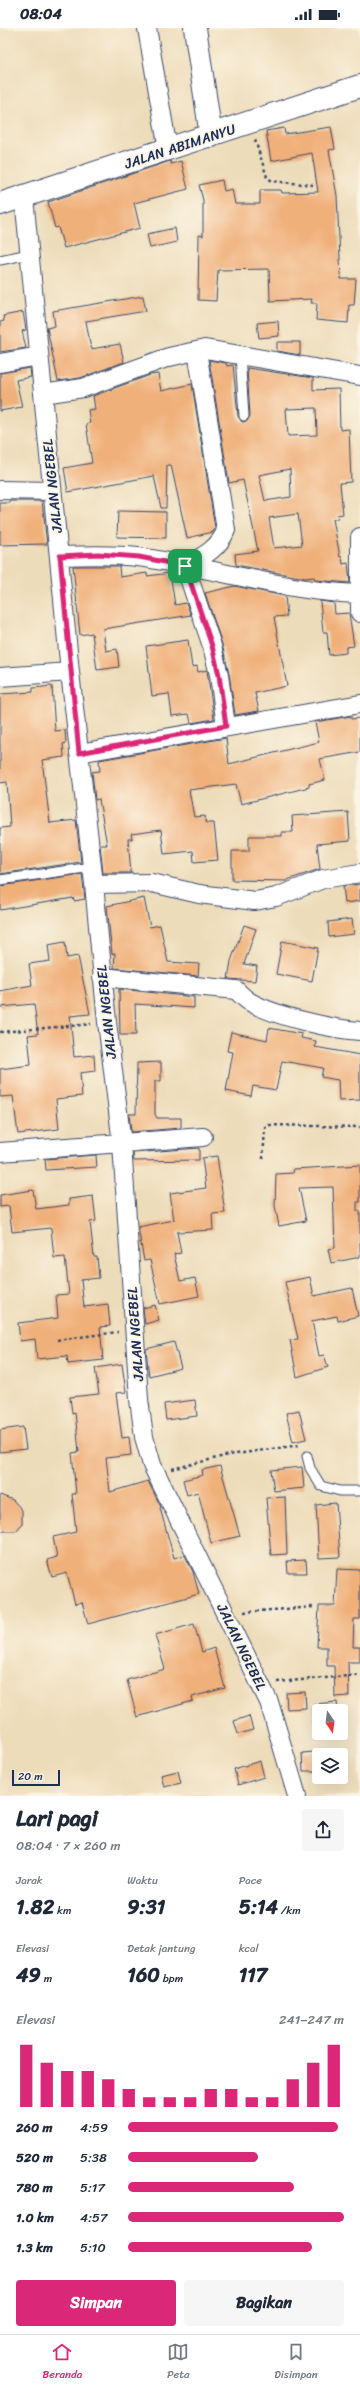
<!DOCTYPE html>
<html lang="id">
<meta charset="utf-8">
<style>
body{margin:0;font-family:Sriracha,sans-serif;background:#f6f6f7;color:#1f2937;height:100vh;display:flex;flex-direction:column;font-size:15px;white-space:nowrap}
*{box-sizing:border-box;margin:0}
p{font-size:13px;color:#747a83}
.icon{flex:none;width:22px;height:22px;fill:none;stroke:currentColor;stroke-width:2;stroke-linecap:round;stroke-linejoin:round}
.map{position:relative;height:1768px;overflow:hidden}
.sheet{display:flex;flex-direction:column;background:#fff;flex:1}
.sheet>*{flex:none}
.needle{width:26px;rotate:166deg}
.controls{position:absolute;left:312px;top:1676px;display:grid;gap:8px}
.controls a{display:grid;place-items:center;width:36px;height:36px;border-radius:4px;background:#fff;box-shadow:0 4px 16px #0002;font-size:20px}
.scale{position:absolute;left:12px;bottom:10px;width:48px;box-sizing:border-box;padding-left:4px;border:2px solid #1b2f5e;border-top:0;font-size:11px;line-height:14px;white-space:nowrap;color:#1b2f5e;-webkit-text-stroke:3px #fcf5e5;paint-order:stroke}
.pin{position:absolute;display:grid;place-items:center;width:34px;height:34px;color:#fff;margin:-17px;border-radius:8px;box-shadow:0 2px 6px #0006}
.round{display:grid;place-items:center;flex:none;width:42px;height:42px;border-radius:4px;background:#f6f6f7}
.head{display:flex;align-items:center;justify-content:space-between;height:68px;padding:0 16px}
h1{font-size:22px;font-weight:700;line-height:30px}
.metrics{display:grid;grid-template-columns:repeat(3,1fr);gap:6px;height:68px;padding:4px 16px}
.metrics div{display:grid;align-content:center}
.metrics b{font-size:20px;font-weight:700}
.metrics small{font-size:11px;font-weight:400}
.metrics p{font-size:11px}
.chart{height:112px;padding:8px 16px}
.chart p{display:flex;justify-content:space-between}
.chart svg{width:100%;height:72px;margin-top:4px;stroke:#db2777;stroke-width:6}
.primary-button{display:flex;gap:8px;margin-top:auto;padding:8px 16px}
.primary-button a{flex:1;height:46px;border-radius:4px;background:#db2777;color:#fff;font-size:16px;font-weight:700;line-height:46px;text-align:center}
.primary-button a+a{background:#f6f6f7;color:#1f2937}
ul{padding:0 16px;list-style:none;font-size:13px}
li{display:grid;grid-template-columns:64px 48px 1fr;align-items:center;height:30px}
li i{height:10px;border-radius:5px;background:#db2777}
.status{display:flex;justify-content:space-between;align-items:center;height:28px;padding:0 20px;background:#fff;direction:ltr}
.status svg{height:11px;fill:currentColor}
.dock{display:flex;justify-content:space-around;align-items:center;height:56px;border-top:1px solid #e0e1e3;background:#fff;font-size:11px;color:#747a83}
.dock a{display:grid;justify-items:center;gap:2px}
.dock .selected{color:#db2777}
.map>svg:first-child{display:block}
.building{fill:#f0b07a;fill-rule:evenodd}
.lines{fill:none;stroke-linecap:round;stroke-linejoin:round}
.service-casing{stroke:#3a496c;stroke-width:11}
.minor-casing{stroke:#3a496c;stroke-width:20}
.tertiary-casing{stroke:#3a496c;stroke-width:24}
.path{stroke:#3a496c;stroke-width:2.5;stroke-dasharray:3 3;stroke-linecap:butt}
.service{stroke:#fff;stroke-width:9}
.minor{stroke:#fff;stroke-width:18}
.tertiary{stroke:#fff;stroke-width:22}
.route-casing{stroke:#fff;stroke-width:8}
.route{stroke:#db2777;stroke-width:5}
.labels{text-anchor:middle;stroke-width:4;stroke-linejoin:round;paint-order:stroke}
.street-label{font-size:14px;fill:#1b2f5e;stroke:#fcf5e5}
</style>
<div class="status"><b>08:04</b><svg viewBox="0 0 49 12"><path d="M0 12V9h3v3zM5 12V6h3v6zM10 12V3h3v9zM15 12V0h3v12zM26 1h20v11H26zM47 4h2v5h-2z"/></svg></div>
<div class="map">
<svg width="360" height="1768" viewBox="0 0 360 1768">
<rect width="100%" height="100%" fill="#fcf5e5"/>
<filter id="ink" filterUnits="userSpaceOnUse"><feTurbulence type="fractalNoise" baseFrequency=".025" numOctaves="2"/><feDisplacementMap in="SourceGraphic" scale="8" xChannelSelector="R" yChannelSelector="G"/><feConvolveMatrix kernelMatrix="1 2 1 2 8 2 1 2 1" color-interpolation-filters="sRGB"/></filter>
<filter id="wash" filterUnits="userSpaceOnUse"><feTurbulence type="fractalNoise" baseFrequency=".012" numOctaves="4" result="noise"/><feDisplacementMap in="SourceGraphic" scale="16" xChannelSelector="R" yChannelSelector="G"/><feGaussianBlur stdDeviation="0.9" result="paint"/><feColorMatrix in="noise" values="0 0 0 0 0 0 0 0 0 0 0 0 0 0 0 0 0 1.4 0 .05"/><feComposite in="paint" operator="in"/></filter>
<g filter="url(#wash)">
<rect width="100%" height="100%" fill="#eddcb9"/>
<g id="blocks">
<!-- building -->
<path class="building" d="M331,99L335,121L329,122L337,168L341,251H356L354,277H349L348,295L316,292L317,275H311L312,271L270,273L269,241L218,242L216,273L198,272L199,207L203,208V172L199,157L222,152L224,163L232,161L235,176H260V162H281L282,165L318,164L312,125L271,133L266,103L284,100L285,106Z
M170,133L171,136L181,133L188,161L134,175L140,200L64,220L58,199L55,200L48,174Z
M175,200L177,214L150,220L147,206Z
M143,268L146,283L86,293L91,321L120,316L124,334L80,350L58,353L47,300L55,298L53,283Z
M23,284L26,302L22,303L26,320L0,324V294L4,293L3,288Z
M278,293L279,308L259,310L257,295Z
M277,314H300V327L277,323Z
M209,332L226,335L227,338L233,337L238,388L242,394L247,393L250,388L247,340L313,350V362L339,361L340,402L349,401L351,454L340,455L343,486L337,487L338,491H333L340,529H342L343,536L348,535L350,555L315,552L314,549L305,550L236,537L235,526L258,523L243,452L229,455ZM316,380L317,407L288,408L286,381ZM290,441L291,469L265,473L259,447ZM298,486L302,517L274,520L269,490Z
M30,340L31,349L16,352L22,379L0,383V345Z
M158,346L161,363L192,356L215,500L213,504L187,510L171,437H167L166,480H161L154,448L68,464L64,440L92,435L86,396L90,395L88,382L95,381L93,368L150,347Z
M10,473H42L47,516L0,517V475H10Z
M118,483L166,484V510L117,509Z
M73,538H119L120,549L147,545V548L170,545L175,577L186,575L191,587L103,601L106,623L117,621L119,639L97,642L92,605L80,607Z
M235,558L285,568L287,588L274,589L287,658L255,665L259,683L235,687L229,646L222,616L205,565Z
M320,573L334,575L335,586L349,585L354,618L346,619V625L329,627L327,604H323Z
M188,612L192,639L197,638L198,644L207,642L214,691L191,695L189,686L172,688L169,666L152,668L146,618Z
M52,658L55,703L65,702L66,715L63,716L64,729L42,732L50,795L76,792L81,834L0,846V800L10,799L7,754L0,755V666L33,664V660Z
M351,688V691L360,690V724L320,731L325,752L309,756V759L241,776L236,756L189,762L194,789L205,788L206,795H214L218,832L194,834L193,823L164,826L161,802L131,806L132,811H128L131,845H103L100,817H107L99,771L95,772L92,744L100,743L99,732L226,710L229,736L319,714L315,694Z
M348,784L350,813L317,816L320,841L287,852V853L232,852V823H249V808H282V804H293L292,788Z
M82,846L85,871L74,873L73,870L0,882V858Z
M360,856V873L345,875L343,858Z
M144,870L150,899L160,897L168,934L199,936L198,948L114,940L115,925L112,926L107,878Z
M352,891L354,906L329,909L328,894Z
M244,897L256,901L244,936L257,938L255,953L228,951L231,933Z
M282,913L318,920L312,953L276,946Z
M65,914L67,930L78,928L90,986L70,988L74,1029L94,1027L95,1043L80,1045L82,1068L56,1071L59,1101L18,1106L13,1068L0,1069V1041L31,1037L28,1007L38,1006L34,976L0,979V963L32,957L29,936L50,933L48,917Z
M119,961L194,969V980L135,976L136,1007H120Z
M269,1000L302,1006L301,1010L316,1013L315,1019L360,1027V1072L339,1073L338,1052L321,1049L323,1040L282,1033L276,1062L253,1058L251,1068L226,1063L233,1024L227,1023L231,1004L267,1012Z
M161,1034V1053H155V1086L157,1090H181V1100L131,1104L129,1086H136L137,1035Z
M199,1120V1132L134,1133L133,1125Z
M96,1127L97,1139L46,1142L45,1131Z
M217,1128L225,1185L212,1186L213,1202L177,1204L181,1225L174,1226L180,1253L195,1250L199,1268L160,1276L150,1232L144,1233L138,1199L174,1192L170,1165L206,1160L202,1130Z
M360,1137V1174H357V1183H360V1229L331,1235L328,1221L335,1220L333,1159L299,1160L306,1193L279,1198L275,1178L276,1146L293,1145L294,1141Z
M33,1162L36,1181L69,1177V1171L93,1168L96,1193L90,1194L94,1229H97L99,1250L81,1252L84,1279L108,1276L110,1298L100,1299L103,1332L68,1336L67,1328L37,1331L35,1311L20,1313L18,1295L58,1290L56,1267L69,1266L65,1229L54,1230L51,1200L12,1204L9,1178L0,1179V1167Z
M310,1249L314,1268L352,1260L358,1288L338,1293L337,1288L312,1293L319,1328L324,1327L328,1339L297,1349L290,1312L298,1311L285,1254Z
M155,1277L159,1292L145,1296L143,1280Z
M174,1314L181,1340L149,1348L146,1321Z
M122,1336L126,1364L116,1365L122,1410L129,1409L131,1427L106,1430L110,1464L148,1453L161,1479L160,1480L174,1530L185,1527L193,1544L199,1566L88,1596L82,1574L75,1576L67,1545L52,1549L47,1532L57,1529L53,1509L76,1504L72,1466H76L72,1425L79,1424L75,1384L72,1385L70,1369L99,1366L95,1340Z
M195,1372L197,1388L166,1392L164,1376Z
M299,1382L306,1411L293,1414L286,1385Z
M23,1399L26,1421L0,1424V1402Z
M220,1438L240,1508L211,1515L198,1464L187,1467L183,1452L203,1447L202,1442Z
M302,1439L304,1460L274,1463L271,1442Z
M0,1467L13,1472L22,1482V1496L16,1503H0Z
M285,1469L287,1526L271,1527L266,1470Z
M336,1475L340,1529L319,1530L316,1477Z
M306,1532L307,1545H288L287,1533Z
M337,1541L360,1542V1591H354L353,1619H360V1634H348L349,1668L335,1669L334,1638H327V1619H317L319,1578H335Z
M194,1596L202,1624L214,1620L225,1660L192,1669L193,1673L137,1689L127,1652L165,1641L155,1607Z
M305,1664L306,1680L287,1681L286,1665Z
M337,1674L338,1683H319V1692L314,1693V1676Z
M249,1688L253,1702L238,1706L234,1693Z
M340,1722L341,1727H319V1743H303L302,1725Z
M260,1733L264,1749L238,1757L234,1741Z
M178,1743L181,1755L164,1759L161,1747Z"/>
</g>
</g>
<g filter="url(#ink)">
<use href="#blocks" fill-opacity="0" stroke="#3a496c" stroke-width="1"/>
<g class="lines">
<defs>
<path id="service" d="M0,232L29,226
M240,326L244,388
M0,852L92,839
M307,1428L310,1440L321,1458L340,1463H360"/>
<path id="minor" d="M147,0L168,122
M24,169L70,644L94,856L107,994L122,1116L139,1371L144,1409L152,1437L269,1674L297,1768
M197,323L226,502C219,521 202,529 185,538L212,618L219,647L226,698
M0,335L39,328
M43,366L83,360L169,329L205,321L360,348
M0,462L52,463
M360,509V585
M59,528C86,527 112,526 138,529C212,539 285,564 360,566
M0,649L70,644
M79,725L360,676
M94,856L152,855L199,866L255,873L276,869L323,851L360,845
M102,949L236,962C240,966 245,971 250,974C275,988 331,1001 360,1003
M0,1124L203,1109"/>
<path id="tertiary" d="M195,0L211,108
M0,176L360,58"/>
</defs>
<!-- service casing -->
<use href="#service" class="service-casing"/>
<!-- minor casing -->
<use href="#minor" class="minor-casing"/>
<!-- tertiary casing -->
<use href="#tertiary" class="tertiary-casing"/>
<!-- path -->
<path class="path" d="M255,112L267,149L272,153L313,157
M0,1004L91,996
M263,1131L265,1100L269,1097L360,1099
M57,1312L118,1304
M172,1441L229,1427L300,1417
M244,1584L314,1579
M277,1654L360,1647"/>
<!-- service -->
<use href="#service" class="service"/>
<!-- minor -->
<use href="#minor" class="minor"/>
<!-- tertiary -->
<use href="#tertiary" class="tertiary"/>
</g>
</g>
<g class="lines" filter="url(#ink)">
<defs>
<path id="route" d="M98,526L139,529L185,538L212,618L219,647L226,698L79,725L60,528Z"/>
</defs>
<!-- route casing -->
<use href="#route" class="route-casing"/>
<!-- route -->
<use href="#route" class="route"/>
</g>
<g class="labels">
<!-- street labels -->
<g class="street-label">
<text transform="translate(180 118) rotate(-18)" y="5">JALAN ABIMANYU</text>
<text transform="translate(52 458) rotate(-96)" y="5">JALAN NGEBEL</text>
<text transform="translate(106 984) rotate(-96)" y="5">JALAN NGEBEL</text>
<text transform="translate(135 1306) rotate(-94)" y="5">JALAN NGEBEL</text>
<text transform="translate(242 1619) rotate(64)" y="5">JALAN NGEBEL</text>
</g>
</g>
</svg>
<div class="controls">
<a><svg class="needle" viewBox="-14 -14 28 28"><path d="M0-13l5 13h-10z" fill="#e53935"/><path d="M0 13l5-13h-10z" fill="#747a83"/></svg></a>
<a><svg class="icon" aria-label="layers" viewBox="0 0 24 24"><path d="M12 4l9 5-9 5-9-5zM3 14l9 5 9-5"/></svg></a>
</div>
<div class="scale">20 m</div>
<div class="pin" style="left:185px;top:538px;background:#1e9e55"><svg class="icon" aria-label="arrive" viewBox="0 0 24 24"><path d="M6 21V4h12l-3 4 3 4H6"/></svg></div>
</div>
<section class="sheet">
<div class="head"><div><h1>Lari pagi</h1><p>08:04 · 7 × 260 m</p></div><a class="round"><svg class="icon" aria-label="share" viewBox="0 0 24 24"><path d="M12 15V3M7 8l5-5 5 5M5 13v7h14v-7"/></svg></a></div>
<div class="metrics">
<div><p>Jarak</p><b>1.82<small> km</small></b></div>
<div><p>Waktu</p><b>9:31</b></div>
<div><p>Pace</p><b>5:14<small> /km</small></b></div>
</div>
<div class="metrics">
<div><p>Elevasi</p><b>49<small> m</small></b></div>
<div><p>Detak jantung</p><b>160<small> bpm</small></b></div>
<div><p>kcal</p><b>117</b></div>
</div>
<div class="chart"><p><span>Elevasi</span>241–247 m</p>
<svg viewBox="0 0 160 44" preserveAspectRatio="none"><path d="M5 44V6M15 44V17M25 44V22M35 44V22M45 44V27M55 44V33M65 44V38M75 44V38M85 44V38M95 44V33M105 44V33M115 44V38M125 44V38M135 44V27M145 44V17M155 44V6"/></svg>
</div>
<ul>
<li><b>260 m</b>4:59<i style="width:97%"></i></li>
<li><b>520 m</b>5:38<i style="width:60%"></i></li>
<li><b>780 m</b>5:17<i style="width:77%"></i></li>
<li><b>1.0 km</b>4:57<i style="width:100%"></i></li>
<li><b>1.3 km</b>5:10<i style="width:85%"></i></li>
</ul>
<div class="primary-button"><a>Simpan</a><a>Bagikan</a></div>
</section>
<nav class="dock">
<a class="selected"><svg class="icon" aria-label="home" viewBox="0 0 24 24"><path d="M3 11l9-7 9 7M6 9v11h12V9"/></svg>Beranda</a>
<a><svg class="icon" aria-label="map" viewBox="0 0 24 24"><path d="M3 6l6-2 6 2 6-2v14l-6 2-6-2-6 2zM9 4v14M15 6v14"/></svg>Peta</a>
<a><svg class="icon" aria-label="saved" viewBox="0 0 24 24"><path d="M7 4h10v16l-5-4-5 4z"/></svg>Disimpan</a>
</nav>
